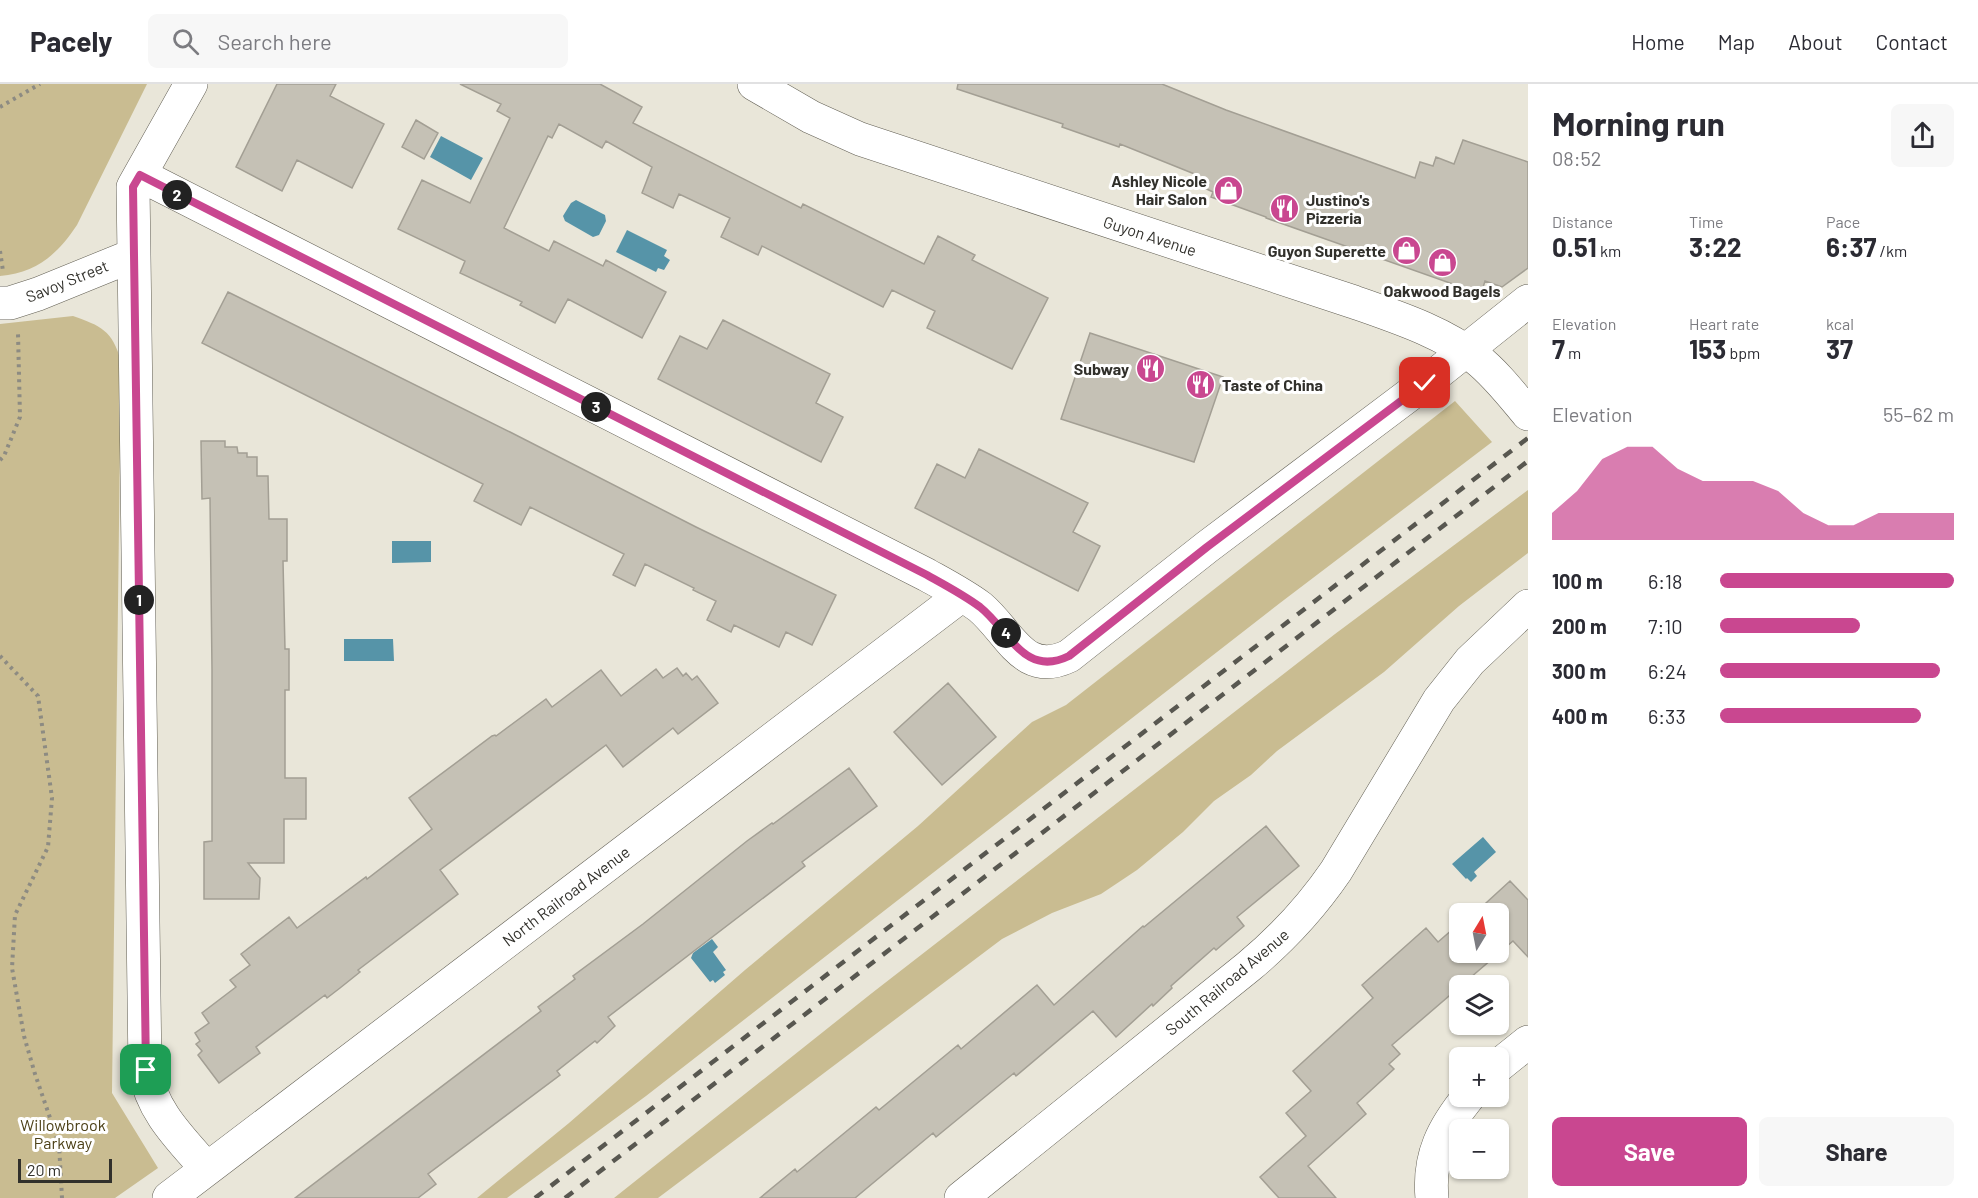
<!DOCTYPE html>
<meta charset="utf-8">
<style>
body{margin:0;font-family:Barlow,sans-serif;background:#f7f7f7;color:#2b2b33;height:100vh;display:flex;flex-direction:column;font-size:22px;white-space:nowrap}
*{box-sizing:border-box;margin:0}
p{font-size:20px;color:#7c7c81}
.icon{flex:none;width:33px;height:33px;fill:none;stroke:currentColor;stroke-width:2;stroke-linecap:round;stroke-linejoin:round}
.map{position:relative;flex:1;overflow:hidden}
.details{display:flex;flex-direction:column;background:#fff;width:450px}
.details>*{flex:none}
.needle{width:39px;rotate:10deg}
.fabs{position:absolute;left:1449px;top:819px;display:grid;gap:12px}
.fabs a{display:grid;place-items:center;width:60px;height:60px;border-radius:9px;background:#fff;box-shadow:0 2px 4px #0004;font-size:30px}
.scale{position:absolute;left:18px;bottom:15px;width:94px;box-sizing:border-box;padding-left:6px;border:3px solid #31302b;border-top:0;font-size:16px;line-height:21px;white-space:nowrap;color:#31302b;-webkit-text-stroke:4px #fff;paint-order:stroke}
.pin{position:absolute;display:grid;place-items:center;width:51px;height:51px;color:#fff;margin:-26px;border-radius:12px;box-shadow:0 3px 9px #0006}
.km{position:absolute;width:30px;height:30px;margin:-15px;border-radius:50%;background:#222;color:#fff;font-size:16px;line-height:30px;text-align:center}
.round{display:grid;place-items:center;flex:none;width:63px;height:63px;border-radius:9px;background:#f7f7f7}
.head{display:flex;align-items:center;justify-content:space-between;height:102px;padding:0 24px}
h1{font-size:33px;font-weight:700;line-height:45px}
.figures{display:grid;grid-template-columns:repeat(3,1fr);gap:9px;height:102px;padding:6px 24px}
.figures div{display:grid;align-content:center}
.figures b{font-size:26px;font-weight:700}
.figures small{font-size:16px;font-weight:400}
.figures p{font-size:16px}
.chart{height:168px;padding:12px 24px}
.chart p{display:flex;justify-content:space-between}
.chart svg{width:100%;height:108px;margin-top:6px;fill:#c94790;opacity:.7}
.cta{display:flex;gap:12px;margin-top:auto;padding:12px 24px}
.cta a{flex:1;height:69px;border-radius:9px;background:#c94790;color:#fff;font-size:24px;font-weight:700;line-height:69px;text-align:center}
.cta a+a{background:#f7f7f7;color:#2b2b33}
ul{padding:0 24px;list-style:none;font-size:20px}
li{display:grid;grid-template-columns:96px 72px 1fr;align-items:center;height:45px}
li i{height:15px;border-radius:8px;background:#c94790}
header{display:flex;align-items:center;gap:36px;box-sizing:border-box;height:84px;padding:0 30px;background:#fff;border-bottom:2px solid #e1e1e2}
header strong{font-size:28px}
nav{display:flex;gap:33px;margin-inline-start:auto;font-size:21px}
.search{width:420px;height:54px;background:#f7f7f7;display:flex;align-items:center;gap:15px;box-sizing:border-box;padding:0 21px;border-radius:9px;color:#7c7c81;font-size:22px}
main{display:flex;flex:1;min-height:0}
.map>svg:first-child{display:block}
.green{fill:#c9bc91}
.water{fill:#5694a8}
.building{fill:#c5c1b5;stroke:#a39f94;stroke-width:1.5}
.lines{fill:none;stroke-linecap:round;stroke-linejoin:round}
.minor-casing{stroke:#625f54;stroke-width:34}
.path{stroke:#8d8b82;stroke-width:4;stroke-dasharray:3 4.5;stroke-linecap:butt}
.minor{stroke:#fff;stroke-width:33}
.rail{stroke:#585750;stroke-width:4.5;stroke-dasharray:10 10;stroke-linecap:butt}
.route-casing{stroke:#fff;stroke-width:12}
.route{stroke:#c94790;stroke-width:8}
.labels{text-anchor:middle;stroke-width:6;stroke-linejoin:round;paint-order:stroke}
.poi-label{font-size:16px;font-weight:bold;fill:#31302b;stroke:#fff;text-anchor:end}
.street-label{font-size:16px;fill:#31302b;stroke:#fff}
.park-label{font-size:16px;fill:#4c4017;stroke:#fff}
</style>
<header>
<strong>Pacely</strong>
<div class="search"><svg class="icon" aria-label="search" viewBox="0 0 24 24"><circle cx="10" cy="10" r="6"/><path d="M15 15l6 6"/></svg>Search here</div>
<nav><a>Home</a><a>Map</a><a>About</a><a>Contact</a></nav>
</header>
<main>
<div class="map">
<svg width="1528" height="1114" viewBox="0 0 1528 1114">
<rect width="100%" height="100%" fill="#e9e6d9"/>
<!-- green -->
<path class="green" d="M0,0H147L77,141C57,171 36,189 0,192Z
M73,232C101,242 112,246 121,277L112,1009L158,1084L115,1114H0V240Z
M1455,317L1492,358L1280,519L646,1012L507,1114H477L569,1039L745,886L918,742L1032,638L1066,621Z
M1528,406V469L1459,522L1384,588L1277,667L1251,691L1214,717L1183,748L1137,786L1101,810L1052,829L1002,855L658,1114H614L872,909L1335,550Z"/>
<!-- water -->
<path class="water" d="M441,52L483,74L471,96L430,73Z
M576,116L605,131L606,137L599,151L593,153L565,137L563,132L571,119Z
M627,146L667,166L664,172L670,176L664,186L658,184L656,188L616,168Z
M392,457H431V478L392,479Z
M344,555H393L394,577H344Z
M1483,753L1496,768L1474,788L1477,792L1471,798L1467,794L1466,795L1452,780Z
M712,855L718,863L713,868L726,886L723,888L725,891L715,899L713,896L710,898L691,874L693,869Z"/>
<!-- building -->
<path class="building" d="M277,0H336L330,12L384,40L352,104L297,76L282,107L236,83Z
M460,0H600L642,23L633,39L801,124L803,120L924,180L938,152L975,171L972,176L1048,214L1012,285L927,244L935,227L892,206L883,223L762,162L758,171L721,153L730,134L679,110L673,124L642,109L652,83L606,57L602,64L559,40L552,54L548,52L504,144L549,167L554,157L603,182L606,176L666,208L642,254L568,215L555,239L520,221L522,218L460,189L465,177L398,145L422,96L470,119L510,34L497,27L501,20Z
M958,0H1162L1226,26L1415,94L1420,78L1433,82L1436,73L1454,80L1463,56L1528,78V184L1502,203L1485,197L1481,210L1266,134V133L1211,113L1213,108L1194,99L1197,91L1120,60L1119,63L1062,43L1063,40L957,5Z
M416,36L438,49L424,75L402,63Z
M228,208L510,348L696,443L836,511L812,561L786,548L779,563L734,541L731,548L707,536L716,517L693,506L694,504L645,480L635,502L613,491L624,470L530,423L521,441L474,417L483,400L202,259Z
M723,236L830,290L816,319L843,333L821,378L658,295L680,252L707,265Z
M1090,249L1223,293L1194,378L1061,335Z
M201,357H225V363H237L238,369H247V373H257V392H268L269,435H287V477H283L285,565H289V606H285V694H306V735H284V779H248L260,794L259,815H204V758L212,757V585L210,414L202,415Z
M979,365L1088,419L1073,448L1100,462L1078,507L915,424L937,380L965,394Z
M677,584L683,592L686,589L692,596L697,592L718,619L678,650L673,644L623,683L606,661L440,786L458,810L358,886L360,888L340,904L327,914L325,911L256,963L260,969L219,999L198,971L202,967L196,960L200,957L195,949L209,939L202,929L236,903L230,896L250,881L241,870L289,833L297,844L366,793L367,795L432,745L409,714L492,652L495,651L496,652L546,615L552,623L601,586L621,612L656,585L663,594Z
M948,599L996,653L942,701L894,648Z
M849,684L877,722L802,778L805,782L608,933L615,942L597,959L595,957L557,987L560,991L428,1090L436,1100L418,1114H295L541,927L538,923L575,895L573,892L643,840L747,757L772,739L773,740Z
M1266,742L1299,782L1237,833L1244,842L1216,866L1214,864L1171,902L1172,904L1153,922L1152,920L1116,953L1093,927L1016,992L1014,989L936,1053L933,1049L855,1114H760L795,1085L797,1088L876,1023L879,1026L958,961L961,965L1037,901L1054,921L1143,842L1144,843Z
M1510,797L1528,816V873L1513,857L1392,961L1400,970L1389,980L1394,985L1357,1019L1366,1030L1308,1082L1336,1114H1279L1260,1093L1306,1052L1286,1029L1311,1007L1293,987L1373,914L1362,901L1426,844L1438,858L1460,839V868H1498V830H1474Z"/>
<g class="lines">
<defs>
<path id="minor" d="M191,0L133,103L134,171L145,986C151,1027 181,1055 207,1085
M754,0L811,33L860,55L1354,218C1396,233 1441,247 1477,275C1496,290 1512,311 1528,330
M140,91L927,491C945,501 964,511 980,523C1010,548 1023,594 1069,572L1207,463L1425,299L1528,217
M0,219H10L38,210L134,171
M1498,982L1528,958
M169,1114L962,511
M961,1114L1248,883C1283,854 1310,825 1336,787L1439,616L1470,577L1528,522
M1432,1114C1428,1072 1443,1044 1469,1012"/>
</defs>
<!-- minor casing -->
<use href="#minor" class="minor-casing"/>
<!-- path -->
<path class="path" d="M0,23L40,0
M0,167L3,187
M0,376L4,372L20,333L18,249
M0,572L38,612L52,714L48,763L15,831L12,884L24,952L35,990L59,1060L62,1114"/>
<!-- minor -->
<use href="#minor" class="minor"/>
<!-- rail -->
<path class="rail" d="M535,1114L1528,354
M565,1114L1528,377"/>
</g>
<g class="lines">
<defs>
<path id="route" d="M146,986L133,103L140,91L927,491C945,501 964,511 980,523C1010,547 1024,594 1069,572L1207,463L1425,299"/>
</defs>
<!-- route casing -->
<use href="#route" class="route-casing"/>
<!-- route -->
<use href="#route" class="route"/>
</g>
<!-- icons -->
<defs>
<symbol id="shop-disc" viewBox="-11 -11 22 22"><circle r="9.5" fill="#c94790" stroke="#fff"/><path d="M-5-2.5h2.3a2.7 3.5 0 0 1 5.4 0H5L5.5 6h-11ZM-1.5-2.5h3a1.5 2.3 0 0 0-3 0Z" fill="#fff"/></symbol>
<symbol id="restaurant-disc" viewBox="-11 -11 22 22"><circle r="9.5" fill="#c94790" stroke="#fff"/><path d="M-5-6h1v4h1v-4h1v4h1v-4h1v5L-1.5 .5V6h-2V.5L-5-1ZM5-6V6H3V1.5H1.5Q1.5-4 5-6Z" fill="#fff"/></symbol>
</defs>
<g fill-rule="evenodd">
<use href="#shop-disc" x="1212" y="90" width="33" height="33"/>
<use href="#restaurant-disc" x="1268" y="108" width="33" height="33"/>
<use href="#shop-disc" x="1390" y="150" width="33" height="33"/>
<use href="#shop-disc" x="1426" y="162" width="33" height="33"/>
<use href="#restaurant-disc" x="1134" y="268" width="33" height="33"/>
<use href="#restaurant-disc" x="1184" y="284" width="33" height="33"/>
</g>
<g class="labels">
<!-- poi labels -->
<g class="poi-label">
<text x="1207" y="103">Ashley Nicole<tspan x="1207" dy="18">Hair Salon</tspan></text>
<text x="1306" y="122" text-anchor="start">Justino's<tspan x="1306" dy="18">Pizzeria</tspan></text>
<text x="1386" y="173">Guyon Superette</text>
<text x="1442" y="213" text-anchor="middle">Oakwood Bagels</text>
<text x="1129" y="291">Subway</text>
<text x="1222" y="307" text-anchor="start">Taste of China</text>
</g>
<!-- street labels -->
<g class="street-label">
<text transform="translate(1150 152) rotate(18)" y="6">Guyon Avenue</text>
<text transform="translate(67 197) rotate(-22)" y="6">Savoy Street</text>
<text transform="translate(566 812) rotate(-37)" y="6">North Railroad Avenue</text>
<text transform="translate(1227 898) rotate(-40)" y="6">South Railroad Avenue</text>
</g>
<!-- park labels -->
<g class="park-label">
<text x="63" y="1047">Willowbrook<tspan x="63" dy="18">Parkway</tspan></text>
</g>
</g>
</svg>
<div class="fabs">
<a><svg class="needle" viewBox="-14 -14 28 28"><path d="M0-13l5 13h-10z" fill="#e53935"/><path d="M0 13l5-13h-10z" fill="#7c7c81"/></svg></a>
<a><svg class="icon" aria-label="layers" viewBox="0 0 24 24"><path d="M12 4l9 5-9 5-9-5zM3 14l9 5 9-5"/></svg></a>
<a>+</a>
<a>−</a>
</div>
<div class="scale">20 m</div>
<div class="pin" style="left:146px;top:986px;background:#1e9e55"><svg class="icon" aria-label="arrive" viewBox="0 0 24 24"><path d="M6 21V4h12l-3 4 3 4H6"/></svg></div>
<div class="pin" style="left:1425px;top:299px;background:#d93025"><svg class="icon" aria-label="check" viewBox="0 0 24 24"><path d="M5 12l5 5 9-10"/></svg></div>
<b class="km" style="left:139px;top:516px">1</b>
<b class="km" style="left:177px;top:111px">2</b>
<b class="km" style="left:596px;top:323px">3</b>
<b class="km" style="left:1006px;top:549px">4</b>
</div>
<section class="details">
<div class="head"><div><h1>Morning run</h1><p>08:52</p></div><a class="round"><svg class="icon" aria-label="share" viewBox="0 0 24 24"><path d="M12 15V3M7 8l5-5 5 5M5 13v7h14v-7"/></svg></a></div>
<div class="figures">
<div><p>Distance</p><b>0.51<small> km</small></b></div>
<div><p>Time</p><b>3:22</b></div>
<div><p>Pace</p><b>6:37<small> /km</small></b></div>
</div>
<div class="figures">
<div><p>Elevation</p><b>7<small> m</small></b></div>
<div><p>Heart rate</p><b>153<small> bpm</small></b></div>
<div><p>kcal</p><b>37</b></div>
</div>
<div class="chart"><p><span>Elevation</span>55–62 m</p>
<svg viewBox="0 0 160 44" preserveAspectRatio="none"><path d="M0 44V33L10 24L20 11L30 6L40 6L50 15L60 20L70 20L80 20L90 24L100 33L110 38L120 38L130 33L140 33L150 33L160 33V44z"/></svg>
</div>
<ul>
<li><b>100 m</b>6:18<i style="width:100%"></i></li>
<li><b>200 m</b>7:10<i style="width:60%"></i></li>
<li><b>300 m</b>6:24<i style="width:94%"></i></li>
<li><b>400 m</b>6:33<i style="width:86%"></i></li>
</ul>
<div class="cta"><a>Save</a><a>Share</a></div>
</section>
</main>
